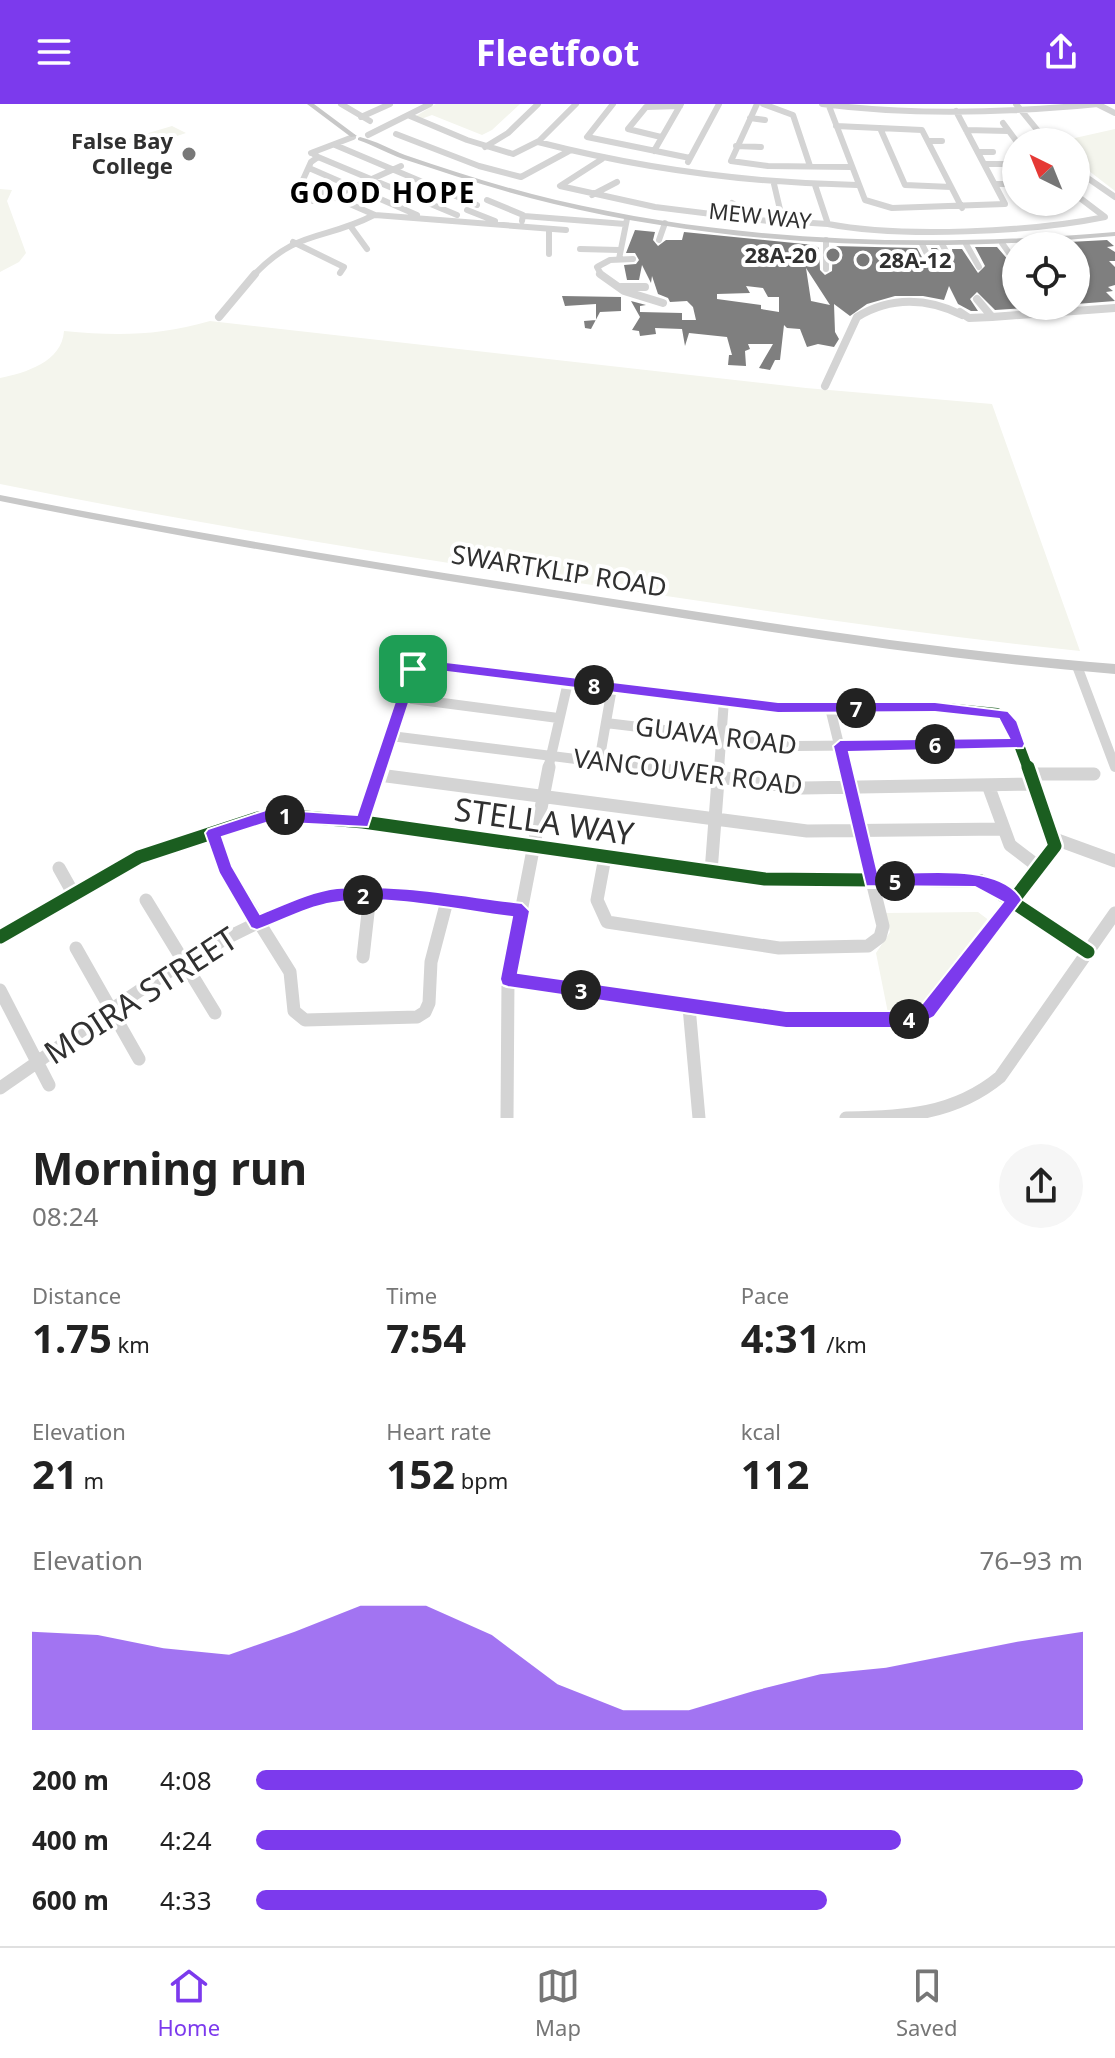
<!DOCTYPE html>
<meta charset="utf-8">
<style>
body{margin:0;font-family:"Noto Sans",sans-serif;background:#f6f6f6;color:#222;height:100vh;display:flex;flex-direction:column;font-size:30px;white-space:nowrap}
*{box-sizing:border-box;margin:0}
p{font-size:26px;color:#767676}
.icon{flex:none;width:44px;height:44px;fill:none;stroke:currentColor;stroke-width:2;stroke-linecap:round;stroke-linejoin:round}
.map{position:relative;height:1014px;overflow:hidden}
.details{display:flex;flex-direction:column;background:#fff;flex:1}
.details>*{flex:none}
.needle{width:52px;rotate:317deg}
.tools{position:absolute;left:1002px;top:24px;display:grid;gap:16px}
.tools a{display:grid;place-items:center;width:88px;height:88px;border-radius:50%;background:#fff;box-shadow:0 2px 6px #0004;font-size:40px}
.pin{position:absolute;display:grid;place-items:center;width:68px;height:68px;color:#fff;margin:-34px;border-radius:16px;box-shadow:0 4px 12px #0006}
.km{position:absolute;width:40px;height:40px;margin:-20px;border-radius:50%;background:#222;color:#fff;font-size:22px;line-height:40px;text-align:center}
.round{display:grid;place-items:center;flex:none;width:84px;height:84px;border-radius:42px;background:#f6f6f6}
.headline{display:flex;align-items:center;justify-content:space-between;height:136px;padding:0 32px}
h1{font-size:44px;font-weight:700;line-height:60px}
.metrics{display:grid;grid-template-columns:repeat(3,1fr);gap:12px;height:136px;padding:8px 32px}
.metrics div{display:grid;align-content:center}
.metrics b{font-size:40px;font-weight:700}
.metrics small{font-size:22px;font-weight:400}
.metrics p{font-size:22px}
.chart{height:224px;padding:16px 32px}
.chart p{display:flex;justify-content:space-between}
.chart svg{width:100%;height:144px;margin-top:8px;fill:#7c3aed;opacity:.7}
ul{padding:0 32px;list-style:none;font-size:26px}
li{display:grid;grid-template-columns:128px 96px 1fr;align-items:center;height:60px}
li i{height:20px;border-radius:10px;background:#7c3aed}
header{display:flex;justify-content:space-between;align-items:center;height:104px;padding:0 32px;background:#7c3aed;color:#fff;font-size:36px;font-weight:700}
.dock{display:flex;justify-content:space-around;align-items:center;height:112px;border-top:2px solid #e0e0e0;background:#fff;font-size:22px;color:#767676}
.dock a{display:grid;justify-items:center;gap:4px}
.dock .current{color:#7c3aed}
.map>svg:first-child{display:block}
.green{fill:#f4f5ed}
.building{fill:#7f7f7f;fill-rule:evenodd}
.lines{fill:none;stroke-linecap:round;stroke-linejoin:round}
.minor-far3{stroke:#d4d4d4;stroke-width:6}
.minor-far2{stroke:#d4d4d4;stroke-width:8}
.minor-far1{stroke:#d4d4d4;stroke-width:10}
.minor{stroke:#d4d4d4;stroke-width:13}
.major{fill:#c8c8c8;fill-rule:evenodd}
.cycleway-far1-casing{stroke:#fff;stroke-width:15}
.cycleway-casing{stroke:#fff;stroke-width:18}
.cycleway-far1{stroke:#1b5e20;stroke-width:10}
.cycleway{stroke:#1b5e20;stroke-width:13}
.route{fill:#7c3aed;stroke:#fff;stroke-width:2;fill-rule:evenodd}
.poi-dot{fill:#787878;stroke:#fff;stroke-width:3}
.labels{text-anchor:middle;stroke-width:8;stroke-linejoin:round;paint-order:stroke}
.far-poi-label{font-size:22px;font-weight:bold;fill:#303030;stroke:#fff;text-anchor:end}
.far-street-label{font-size:22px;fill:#303030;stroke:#fff}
.street-label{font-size:26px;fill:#303030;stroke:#fff}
.far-district-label{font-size:28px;font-weight:bold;letter-spacing:2px;fill:#000;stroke:#fff}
.near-street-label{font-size:32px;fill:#303030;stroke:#fff}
</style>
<header><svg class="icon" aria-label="menu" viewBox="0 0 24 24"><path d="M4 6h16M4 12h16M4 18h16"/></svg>Fleetfoot<svg class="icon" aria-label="share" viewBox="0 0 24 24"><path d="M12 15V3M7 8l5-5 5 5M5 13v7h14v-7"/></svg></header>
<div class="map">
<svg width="1115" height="1014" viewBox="0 0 1115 1014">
<rect width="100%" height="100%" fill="#fff"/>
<!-- green -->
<path class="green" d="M436,0H520L492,26L482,31L432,11L421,15L416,12Z
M172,22L186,29L138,45L125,36Z
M1115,25V87L1076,57V38H1057Z
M0,85L12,86L7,97L26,149L19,158L0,168Z
M210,217L806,284L992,300L1080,547C926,531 773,508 619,485C412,454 206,422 0,380V274C25,269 62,258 64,227C117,232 158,232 210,217Z
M978,808L990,817L921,903L913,907L888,909L876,849L890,828L885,809Z"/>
<!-- building -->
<path class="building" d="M635,126L655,128L653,136L658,142L666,136H682L684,128L814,141L819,144L820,166L825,171L832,167L833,142L917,144L923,155L928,158L934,153L931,144H937L947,157L953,153L952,145H962L978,169L985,162L975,143H997L1016,165V202L1025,204L995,206L977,188L970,195L978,207H971L958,200L949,182L944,196L923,192H895L867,200L850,212L834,200L835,228L839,235L834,243L818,240L807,243L800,225L787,224L784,221L780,256H775L770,266L759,264L773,240H748L750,245L745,247L746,262L728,261L729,251H732L727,233L689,229L685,242L682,225L655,224L656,230L640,232L639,227L632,226L640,213L631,197L646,201L640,202V208L682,209V216H696L693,203L687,197L670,198L668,194L658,190L652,172L651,179L642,161L639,176H627L624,161L636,160L639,156L635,149H626ZM806,164L830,201L811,197ZM746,182L763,184L768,193H779V208L761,205V201L717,195V190L750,189Z
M1107,136L1114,142L1107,143L1115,148V157H1109L1115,163V181L1108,183L1113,187L1106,188L1115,197L1076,200V186L1085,184L1077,178L1085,177L1077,167L1084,165L1076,162L1083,158L1078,155L1083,153L1076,142L1069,138Z
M562,192L621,193V207L600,208L591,225L585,224L584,217L596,216V200L565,202Z"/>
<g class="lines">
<!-- minor-far3 -->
<path class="minor-far3" d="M341,0L370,17
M613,0L587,33L690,54
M757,0L731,57L768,62L851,63
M763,0L793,11L810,62
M822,0C914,12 1006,9 1098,0
M1016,0L1047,38
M1097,0L1115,9
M829,2L865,96L892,104L1005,100L956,7
M410,12L467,36L513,50L539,37L576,0
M361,13L390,0
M750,14L765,16
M1003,19L1017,38
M836,22L922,26L962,104
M880,24L905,81L951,83
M966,26L1008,27
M396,30L479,62L521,73L569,47
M368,31L430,0
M661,33L628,25L646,3L680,2
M928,37H942
M538,38C643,65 748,79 857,81
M335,41L477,101
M736,42L761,43
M485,43L508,29L538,0
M654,47L681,0
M979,48H993
M311,49L353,33
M312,49L318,53L311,58L297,89L313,97L325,96L401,62
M318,53L457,111
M602,55L560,82L655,103L777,118L782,114L774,80
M688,58L719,0
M985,60H1016
M309,64L417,111
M1076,66L1115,93
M304,80L375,111L566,126
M996,80H1016
M815,81L828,120C901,134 1032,128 1105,113L1076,91
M592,91L617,78
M487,96L523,111L522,117
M732,99L737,102L739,114
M467,106L495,117
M524,112L625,120
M780,117L828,120
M351,123L367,145
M549,125V150
M659,136L665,119
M826,136V165
M293,138L344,163L340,169
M1002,139L1016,159
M922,140L928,152
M942,140L948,151
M966,140L979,163
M580,145L619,146
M619,155L627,115
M253,172C298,124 324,137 374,111
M602,172L597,163L610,156L633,155"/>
<!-- minor-far2 -->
<path class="minor-far2" d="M600,170L624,187L663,199
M621,183H645
M977,195L992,213L1115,204
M960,208L969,214L992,213
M219,213L255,170
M825,282L857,213C891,192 928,194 962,211"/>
<!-- minor-far1 -->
<path class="minor-far1" d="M1077,562L1115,663
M405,594L558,614
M830,604L845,665
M606,619L796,642L1018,640
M391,632L656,665
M599,658L612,584
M380,665L413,565L421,560L778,603H935L997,609L1010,617L1028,665
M548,665L568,578
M719,665L724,596"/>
<!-- minor -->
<path class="minor" d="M641,663L803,684L1034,680
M1030,670H1094
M379,671L807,727L1004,725
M988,681L1010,741L1040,764
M363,718L381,663
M213,729L225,764L290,868L294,907L305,916L417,913L425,908L429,899L431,858L447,797
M1055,735L1115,757
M605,753L597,796L607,818L779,844L868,842L880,833L883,822L844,663
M59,764L73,789
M711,768L719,663
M146,796L215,909
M0,833L139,753L258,714L282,711L363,718L765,775L981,777L1088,848
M76,844L139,955
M363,853L370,791
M508,875L786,916L915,915L928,907L1055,742L1028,663
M0,886L49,981
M689,903L699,1014
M0,984C87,925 169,858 266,815C288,806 311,795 335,792C397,785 460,798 522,807
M507,1014L508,875L549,663
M846,1014C903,1013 954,1011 1000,973L1115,809"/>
<!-- major -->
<path class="major" d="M307,0H314L357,32L351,33Z
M360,33C376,37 390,45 405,51C454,68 505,84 556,96C741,139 926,144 1115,128V132C927,149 738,144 554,100C503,88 452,71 403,55C387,49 373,41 358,36V34Z
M0,391C201,431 404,463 607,494C776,520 944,547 1115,560V570C944,556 776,529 607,502C404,470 201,438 0,397Z"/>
<defs>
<path id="cycleway-far1" d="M380,665L413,565L421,560L778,603H935L997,609L1010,617L1028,665"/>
<path id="cycleway" d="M363,718L381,663
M0,833L139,753L258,714L282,711L363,718L765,775L981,777L1088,848
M508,875L786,916L915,915L928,907L1055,742L1028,663"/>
</defs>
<!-- cycleway-far1 casing -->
<use href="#cycleway-far1" class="cycleway-far1-casing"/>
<!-- cycleway casing -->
<use href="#cycleway" class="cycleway-casing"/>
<!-- cycleway-far1 -->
<use href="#cycleway-far1" class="cycleway-far1"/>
<!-- cycleway -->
<use href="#cycleway" class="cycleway"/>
</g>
<!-- route -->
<path class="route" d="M421,555L778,598H935L1008,607L1017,617L1025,640L1023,644L849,648L878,770C915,770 1001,757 1022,796L934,913L915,923L902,924H786L508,883L502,881L500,875L512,813C455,806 391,790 333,799C307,803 282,817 257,826L251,824L219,769L205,729L208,725L269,705L357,711L406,565ZM423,565L778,609L935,608L999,615L1009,634L840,636L833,642L866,782L975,783L1003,798L921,901L912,907H786L518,869L530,807L522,799C461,792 398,779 337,784C311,787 285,800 260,810L232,762L222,733L269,718L368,723L419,568Z"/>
<!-- markers -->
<g class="poi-dot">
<circle cx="189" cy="50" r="8"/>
<circle cx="833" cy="151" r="8"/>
<circle cx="863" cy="156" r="8"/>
</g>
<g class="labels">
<!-- far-poi labels -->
<g class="far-poi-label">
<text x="173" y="45">False Bay<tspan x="173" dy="25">College</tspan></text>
<text x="817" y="159">28A-20</text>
<text x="879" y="164" text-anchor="start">28A-12</text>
</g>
<!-- far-street labels -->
<g class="far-street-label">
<text transform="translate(760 112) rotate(6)" y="8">MEW WAY</text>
</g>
<!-- street labels -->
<g class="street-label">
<text transform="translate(559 467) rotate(9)" y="9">SWARTKLIP ROAD</text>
<text transform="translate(716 632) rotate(7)" y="9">GUAVA ROAD</text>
<text transform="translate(688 668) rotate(7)" y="9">VANCOUVER ROAD</text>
</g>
<!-- far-district labels -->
<g class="far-district-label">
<text x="383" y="99">GOOD HOPE</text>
</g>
<!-- near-street labels -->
<g class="near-street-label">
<text transform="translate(544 718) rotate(8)" y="11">STELLA WAY</text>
<text transform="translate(141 892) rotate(-33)" y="11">MOIRA STREET</text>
</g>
</g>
</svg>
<div class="tools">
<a><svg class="needle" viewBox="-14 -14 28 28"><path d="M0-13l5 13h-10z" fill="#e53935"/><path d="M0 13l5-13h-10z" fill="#767676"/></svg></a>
<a><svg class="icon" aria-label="locate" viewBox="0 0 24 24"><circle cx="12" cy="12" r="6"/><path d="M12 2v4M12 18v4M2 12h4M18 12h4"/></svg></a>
</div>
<div class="pin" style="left:413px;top:565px;background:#1e9e55"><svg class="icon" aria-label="arrive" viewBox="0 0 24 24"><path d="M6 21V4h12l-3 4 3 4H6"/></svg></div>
<b class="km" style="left:285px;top:711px">1</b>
<b class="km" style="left:363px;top:791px">2</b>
<b class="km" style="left:581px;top:886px">3</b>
<b class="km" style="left:909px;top:915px">4</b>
<b class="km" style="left:895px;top:777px">5</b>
<b class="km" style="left:935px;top:640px">6</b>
<b class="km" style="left:856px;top:604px">7</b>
<b class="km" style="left:594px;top:581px">8</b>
</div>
<section class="details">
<div class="headline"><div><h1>Morning run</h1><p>08:24</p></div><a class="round"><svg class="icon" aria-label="share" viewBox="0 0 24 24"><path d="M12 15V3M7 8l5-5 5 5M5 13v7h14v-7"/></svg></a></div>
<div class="metrics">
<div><p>Distance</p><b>1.75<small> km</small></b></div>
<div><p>Time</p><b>7:54</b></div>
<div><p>Pace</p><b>4:31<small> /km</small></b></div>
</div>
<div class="metrics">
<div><p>Elevation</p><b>21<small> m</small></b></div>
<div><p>Heart rate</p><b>152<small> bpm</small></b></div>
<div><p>kcal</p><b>112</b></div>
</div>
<div class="chart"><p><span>Elevation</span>76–93 m</p>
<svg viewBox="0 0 160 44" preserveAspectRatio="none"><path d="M0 44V14L10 15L20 19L30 21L40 14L50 6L60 6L70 15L80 30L90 38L100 38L110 32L120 27L130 25L140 21L150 17L160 14V44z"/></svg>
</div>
<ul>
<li><b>200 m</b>4:08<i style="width:100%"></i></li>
<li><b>400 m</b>4:24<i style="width:78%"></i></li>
<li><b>600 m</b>4:33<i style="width:69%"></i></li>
</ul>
</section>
<nav class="dock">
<a class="current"><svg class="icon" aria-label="home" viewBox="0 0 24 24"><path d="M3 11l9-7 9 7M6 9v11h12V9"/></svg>Home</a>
<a><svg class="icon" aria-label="map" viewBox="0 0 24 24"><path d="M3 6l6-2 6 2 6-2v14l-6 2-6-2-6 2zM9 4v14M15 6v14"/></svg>Map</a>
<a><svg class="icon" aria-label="saved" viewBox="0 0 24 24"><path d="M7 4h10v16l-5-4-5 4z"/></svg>Saved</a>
</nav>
